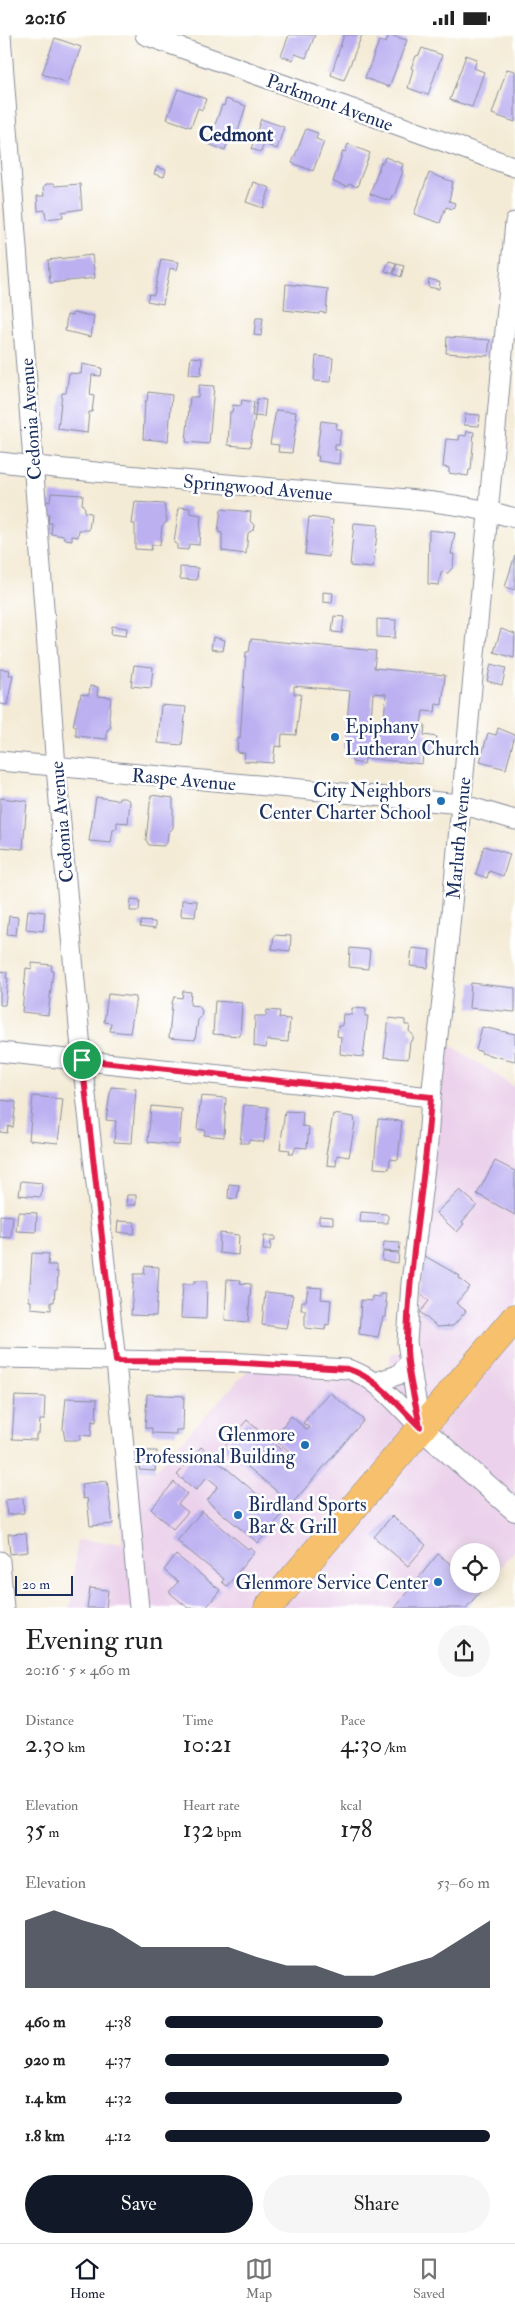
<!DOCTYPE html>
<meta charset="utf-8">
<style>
body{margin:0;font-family:"IM FELL Double Pica",serif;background:#f6f6f6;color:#222;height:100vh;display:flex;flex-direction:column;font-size:19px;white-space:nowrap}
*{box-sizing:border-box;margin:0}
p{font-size:16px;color:#767676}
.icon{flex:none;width:28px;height:28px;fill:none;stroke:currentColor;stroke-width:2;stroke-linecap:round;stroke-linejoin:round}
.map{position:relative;height:1573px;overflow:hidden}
.details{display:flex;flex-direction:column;background:#fff;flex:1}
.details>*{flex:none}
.buttons{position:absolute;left:450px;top:1508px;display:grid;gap:10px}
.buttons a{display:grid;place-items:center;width:50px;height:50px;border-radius:50%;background:#fff;box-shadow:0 2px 12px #0003;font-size:25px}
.scale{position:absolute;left:15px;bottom:12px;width:58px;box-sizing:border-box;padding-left:5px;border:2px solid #1b2f5e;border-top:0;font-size:14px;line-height:18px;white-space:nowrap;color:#1b2f5e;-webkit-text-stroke:4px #fff;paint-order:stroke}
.pin{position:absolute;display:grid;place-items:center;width:42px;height:42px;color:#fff;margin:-21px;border:2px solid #fff;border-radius:50%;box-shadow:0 1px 5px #0007}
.round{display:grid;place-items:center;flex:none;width:52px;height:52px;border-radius:26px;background:#f6f6f6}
.overview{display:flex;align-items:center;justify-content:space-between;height:85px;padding:0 25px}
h1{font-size:28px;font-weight:600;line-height:38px}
.metrics{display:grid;grid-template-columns:repeat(3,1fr);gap:8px;height:85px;padding:5px 25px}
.metrics div{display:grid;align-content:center}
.metrics b{font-size:25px;font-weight:600}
.metrics small{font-size:14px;font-weight:400}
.metrics p{font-size:14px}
.chart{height:140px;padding:10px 25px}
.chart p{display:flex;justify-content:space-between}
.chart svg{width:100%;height:90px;margin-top:5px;fill:#111827;opacity:.7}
.primary-button{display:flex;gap:10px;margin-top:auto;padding:10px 25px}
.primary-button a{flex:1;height:58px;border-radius:30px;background:#111827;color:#fff;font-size:20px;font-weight:600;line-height:58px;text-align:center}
.primary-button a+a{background:#f6f6f6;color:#222}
ul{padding:0 25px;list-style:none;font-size:16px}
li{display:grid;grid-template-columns:80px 60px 1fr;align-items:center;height:38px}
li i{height:12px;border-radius:6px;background:#111827}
.status{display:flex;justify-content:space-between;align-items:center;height:35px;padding:0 25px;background:#fff;direction:ltr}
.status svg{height:14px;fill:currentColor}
.tabs{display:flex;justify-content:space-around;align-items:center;height:70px;border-top:1px solid #e0e0e0;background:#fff;font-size:14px;color:#767676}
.tabs a{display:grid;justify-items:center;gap:2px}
.tabs .current{color:#111827}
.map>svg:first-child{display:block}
.built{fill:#ebd1eb}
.building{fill:#bcb0f1;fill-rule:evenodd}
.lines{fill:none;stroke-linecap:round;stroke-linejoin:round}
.minor-casing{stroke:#888d9a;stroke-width:21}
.tertiary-casing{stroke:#888d9a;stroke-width:24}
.primary-casing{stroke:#888d9a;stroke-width:29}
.minor{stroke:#fff;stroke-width:19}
.tertiary{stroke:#fff;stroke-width:22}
.primary{stroke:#f7c06c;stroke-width:28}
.route-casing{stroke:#fff;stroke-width:10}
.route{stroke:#e11d48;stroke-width:6}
.poi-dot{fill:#1f6fb2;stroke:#fff;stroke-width:2}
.labels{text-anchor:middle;stroke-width:5;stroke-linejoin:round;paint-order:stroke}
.street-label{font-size:19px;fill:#1b2f5e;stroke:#fff}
.poi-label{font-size:19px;fill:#1b2f5e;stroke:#fff;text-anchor:end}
.neighbourhood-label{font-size:20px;font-weight:bold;fill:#1b2f5e;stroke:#fff}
</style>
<div class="status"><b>20:16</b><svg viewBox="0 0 49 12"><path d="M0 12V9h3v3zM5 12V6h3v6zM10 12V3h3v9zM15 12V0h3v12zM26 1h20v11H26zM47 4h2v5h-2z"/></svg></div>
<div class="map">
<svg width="515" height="1573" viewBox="0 0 515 1573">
<rect width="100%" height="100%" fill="#fff"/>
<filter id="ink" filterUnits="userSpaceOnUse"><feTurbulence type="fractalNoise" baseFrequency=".02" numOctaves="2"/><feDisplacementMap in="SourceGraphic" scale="10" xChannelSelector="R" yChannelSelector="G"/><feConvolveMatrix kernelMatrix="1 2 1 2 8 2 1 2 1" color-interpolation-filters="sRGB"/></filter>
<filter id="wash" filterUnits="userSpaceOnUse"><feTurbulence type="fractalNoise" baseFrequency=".0096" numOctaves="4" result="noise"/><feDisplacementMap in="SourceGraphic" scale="20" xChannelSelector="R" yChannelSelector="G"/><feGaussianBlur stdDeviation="1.12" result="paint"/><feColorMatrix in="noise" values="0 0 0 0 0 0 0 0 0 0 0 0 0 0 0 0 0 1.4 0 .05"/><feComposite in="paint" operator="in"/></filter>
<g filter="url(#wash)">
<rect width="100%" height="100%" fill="#f4ebd6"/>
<!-- built -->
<path class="built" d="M446,1007L515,1052V1515L491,1542V1516H459V1549H485L464,1573H70L77,1505L122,1508L118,1435L153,1437L262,1320L314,1322L362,1328L389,1344L391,1318L412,1316Z"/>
<g id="blocks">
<!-- building -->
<path class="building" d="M289,0H315L306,23L295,19L293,25L281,21Z
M344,0H362L344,45L331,40Z
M389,0L407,5L389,52L365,43L379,6L386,8Z
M55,3L81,12L68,48L42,39Z
M422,13L442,20L428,60L408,53L413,34L411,33L416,21L419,20Z
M466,20L477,24L474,33L484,37L472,72L450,65Z
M507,34L515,36V87L492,79Z
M178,54L206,64L202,75L198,73L191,92L167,84Z
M226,64L246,71L238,96L230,101L225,115L208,109L222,70L224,71Z
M261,84L284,92L277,114L264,109L261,117L251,114Z
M306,94L318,98L316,104L324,107L313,136L292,128Z
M348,109L370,118L357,152L349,149L347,152L333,147L343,116L345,117Z
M385,122L403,129L401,135L403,136L394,161L392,160L390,166L370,159L381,127L383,128Z
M157,132L166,135L164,142L154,139Z
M429,138L453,147L449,166L455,168L453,174L446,172L440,188L414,179Z
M253,147L270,153L263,173L246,167Z
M47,149H53L55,151L80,149L82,174L62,177L63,182L46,184L45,175L38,176L37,161H44L43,152Z
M92,220L95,243L50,248L48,225Z
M161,224L179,227L177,235L170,233L163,269L147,266L149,259L154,260Z
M389,226L396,228L393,239L385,236Z
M397,229L404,231L401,242L394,239Z
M429,244L440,247L439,254L428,252Z
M286,249L328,254L326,278L320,277L319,279L284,275Z
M72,278L94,281L91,302L65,296L67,280L72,281Z
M256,283H263L261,301L254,300Z
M447,302L490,305L488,321L446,318Z
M316,321L333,323L331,347L314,346Z
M191,322L202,323L201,340L189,339Z
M82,329L102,333L101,341L92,340L90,360L94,361L92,377H89L87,398L58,394L62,358H66L69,338L81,339Z
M199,350L214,351L209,409L186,407L190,362H198Z
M148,357L172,360L168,406L143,404L145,366H147Z
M257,364L266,365L264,382L255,381Z
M242,365L254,367L252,381H255L250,412L228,410L230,377H232L233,370L241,371Z
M276,375L296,377L295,384H297L292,418L278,417L279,410L270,409Z
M465,379L480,380L479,391L464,390Z
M321,386L337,388L336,394H341L339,410H335V415H340L339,429L318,426L319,421H316Z
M467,396L474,397L471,435H469L468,441L449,438V433L443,432L446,404L459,405L460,400L466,401Z
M51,458L83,460L82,469L85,473L84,477L91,478L89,495H79L78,502L72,501V505L64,504V501L51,499L52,488H48L49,479L45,478L46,466L50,467Z
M135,467L164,469L167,487L162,491L160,510H152L151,515L135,514V489H132Z
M179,472L190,473V478L201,480L199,510L189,509L188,515L177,514V509L174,508Z
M221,474L251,477L250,486L254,490L253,495L248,498L246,519L222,516V498L218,497Z
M309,482L333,485L329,522L305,519Z
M354,488L378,490L373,533L350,531Z
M429,495L455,498L451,519H454L453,532L448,538L441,537L439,550L428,549Z
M515,520V555L505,552Z
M180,532L198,533L197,545L180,544Z
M323,557L333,558L332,568L323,567Z
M334,581L344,582L342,598L332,597Z
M377,584L396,585L395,603L377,602Z
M112,591L127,593L126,601L111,599Z
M501,594L515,599L514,623L494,617Z
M213,602L225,605L223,616L211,614Z
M251,604L376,616L374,633L445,640L442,670L436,669L435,677L423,676L421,689L425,690L424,700L437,702L436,719L423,718L422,729L365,723L364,729L352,727L353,722H348L349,714H344L350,656L294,651V659H301L296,700L282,699L281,712L275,711L273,728L244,726L245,718L237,717L238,703L240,704L246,617H249ZM373,658L386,659L384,685L371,684Z
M491,629L506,633L502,650L487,646Z
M134,630L153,632L151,653L131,651Z
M0,634L10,635L9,640H13L7,670L0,669Z
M90,651L98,652L97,661L111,662L109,683L111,692L107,695V704L76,701V691H73L79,664H80L81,659L89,660Z
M161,670L186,672L182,710L158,708Z
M498,693L515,700L506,734L480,727L488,698L496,700Z
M151,760L173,763V793L168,798L167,808L163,811L149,810L146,805Z
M96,762L118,765L119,763H125L130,766L128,788L117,787V793L113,795L111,808L89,806Z
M0,763L27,766L23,814L0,812Z
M484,811L510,819L503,841L489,836L487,843L476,839Z
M131,864L140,865L139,876H130Z
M182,865L197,866L195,882L181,881Z
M28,875L45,877L43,896L26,894Z
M9,881L18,882L16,900L7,899Z
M141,886L155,887V894L140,892Z
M274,900L291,901L290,916L272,914Z
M350,913L370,915L368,934L349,932Z
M412,913L430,915L428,933L410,931Z
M32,928L52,930L51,935L53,936L48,980L22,977L26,933L32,934Z
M0,936L7,937L6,943H8L5,970H0Z
M471,948L515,953V977L469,973Z
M183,956L191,957L190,970L199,971L202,976L201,982L198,985L195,1005L169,1003L172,968L174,962L182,963Z
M108,959L136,962L130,998L110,996L111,988L104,987Z
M215,966L242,968L240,1001L213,999Z
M352,973L366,974L365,981H368L363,1022L340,1019L341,1002L337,1001L338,991H342L343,979L352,980Z
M267,975L280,976L279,983L290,984L288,1007L267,1005L266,1013L254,1011L255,981H266Z
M389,983L405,985V990H410L409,996L413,1000V1005L410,1007L408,1024L384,1022Z
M482,992L515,999V1026L481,1018L482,1017L476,1015Z
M111,1052L136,1054L132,1108L114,1107L116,1086L106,1085Z
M33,1061L63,1064L58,1108L29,1105Z
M201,1061L226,1063L224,1102L204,1100L205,1095L197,1094Z
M0,1065L16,1067L13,1092L8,1091L7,1098L0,1097Z
M244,1070L268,1072L264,1107L249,1105L248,1108H240Z
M151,1071L182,1074L179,1110L148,1107Z
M285,1076L303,1077L302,1091L309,1092L307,1113L296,1112L293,1119H289L290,1115L280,1114Z
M333,1079L354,1082L355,1088L349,1122L337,1120L336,1131L327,1130L328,1120H326Z
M378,1084L402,1086L398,1125L390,1124L389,1134L374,1133Z
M495,1126L515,1136V1180L477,1159Z
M21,1146L42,1148L41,1162L19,1160Z
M229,1149L239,1150L237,1164L228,1163Z
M460,1155L477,1170L462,1187L464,1189L457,1197L436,1178Z
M127,1160H136V1170H126Z
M18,1177L37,1178L36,1197L16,1196Z
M361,1177L386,1179L388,1181V1188L360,1187Z
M0,1180L13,1181L11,1203L0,1202Z
M319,1181L333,1182V1189L319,1188Z
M118,1186L135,1187L134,1199L117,1197Z
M220,1198L239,1200L238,1220L219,1218Z
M264,1201H275V1205H271L270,1215H263Z
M384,1207L400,1208L399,1217L383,1216Z
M383,1217L399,1218L398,1228L382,1226Z
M32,1218L49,1219L48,1230H56V1237H58L57,1254H55L54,1267H51V1275L31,1273V1266H29Z
M423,1220L460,1241L459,1243L470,1252L456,1268L466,1276L453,1291L437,1292L420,1277L429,1266L419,1257Z
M145,1231L159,1232L156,1281L131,1280L134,1239H144Z
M227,1244L241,1245L240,1248L251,1249L248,1287L225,1285Z
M194,1246H207L206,1284L181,1283L183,1249H194Z
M308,1252L322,1253L321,1264L331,1265L329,1290L326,1289L325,1295L305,1293V1275H301L302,1266H306Z
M265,1257L293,1260L286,1293L262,1290Z
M380,1259H386L385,1267H387L386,1282H383L378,1302L359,1299L361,1265L372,1266V1261L380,1262Z
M329,1357L364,1385L292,1469L224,1412L247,1385L287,1420L290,1417L273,1403L291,1381L307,1395L310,1393L303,1388Z
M147,1359L184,1361L183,1395H176V1399L152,1398V1393H145Z
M15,1361L45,1362L44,1385H40L39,1399H36V1405L12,1404Z
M66,1363L97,1364L96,1387L92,1386L91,1401L80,1400V1405H65L63,1393Z
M201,1412L282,1480L258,1508L207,1466L218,1451L207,1442L196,1455L177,1440Z
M140,1416H157L155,1436L139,1435Z
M107,1446L113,1489L90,1491L87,1463L83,1464L81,1449Z
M174,1447L187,1459L178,1469L188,1477L173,1494L151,1474Z
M23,1463L24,1478L7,1480L5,1465Z
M202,1476L248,1514L250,1512L255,1516L227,1551L222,1547L224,1544L177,1506Z
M392,1481L426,1510L408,1531L374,1502Z
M26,1498L28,1517L10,1519L8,1499Z
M438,1519L457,1534L459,1532V1549H487L466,1573H394Z
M176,1520L220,1555L206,1573H188L169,1557L178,1547L164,1535Z
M90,1553L108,1555L106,1573H87Z"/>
</g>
</g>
<g filter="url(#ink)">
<use href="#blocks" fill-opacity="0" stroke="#888d9a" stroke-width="1"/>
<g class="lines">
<defs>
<path id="minor" d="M1,0L56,732L82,1025L116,1326L139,1573
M145,0L515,132
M0,427C103,439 206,447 309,456C377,462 449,464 515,483
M0,726L461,769L515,785
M0,1017L431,1062
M0,1323L226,1327L348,1334C378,1343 398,1371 420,1392
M375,1347L398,1340L409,1328
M420,1392L407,1307L411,1248L428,1107L431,1062L448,912L515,187
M0,1526L4,1573"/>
<path id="tertiary" d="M420,1392L515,1475"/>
<path id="primary" d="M268,1573L515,1283"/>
</defs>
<!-- minor casing -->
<use href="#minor" class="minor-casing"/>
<!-- tertiary casing -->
<use href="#tertiary" class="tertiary-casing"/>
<!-- primary casing -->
<use href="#primary" class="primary-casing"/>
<!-- minor -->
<use href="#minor" class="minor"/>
<!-- tertiary -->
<use href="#tertiary" class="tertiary"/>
<!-- primary -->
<use href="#primary" class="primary"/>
</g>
</g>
<g class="lines" filter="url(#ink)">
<defs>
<path id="route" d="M82,1025L431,1062C426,1143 409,1224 407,1305C406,1334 415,1364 420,1392C398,1371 378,1343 348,1334L226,1327L116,1326Z"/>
</defs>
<!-- route casing -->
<use href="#route" class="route-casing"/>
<!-- route -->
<use href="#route" class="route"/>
</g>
<!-- markers -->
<g class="poi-dot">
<circle cx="335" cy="702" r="5"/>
<circle cx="441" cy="766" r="5"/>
<circle cx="305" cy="1410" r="5"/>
<circle cx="238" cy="1480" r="5"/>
<circle cx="438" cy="1547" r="5"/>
</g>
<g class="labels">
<!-- street labels -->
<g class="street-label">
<text transform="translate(330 67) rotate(20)" y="7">Parkmont Avenue</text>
<text transform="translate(30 384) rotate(-94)" y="7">Cedonia Avenue</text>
<text transform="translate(258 452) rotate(5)" y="7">Springwood Avenue</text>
<text transform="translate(184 744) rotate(5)" y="7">Raspe Avenue</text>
<text transform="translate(61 787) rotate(-95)" y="7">Cedonia Avenue</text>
<text transform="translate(458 803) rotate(-85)" y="7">Marluth Avenue</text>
</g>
<!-- poi labels -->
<g class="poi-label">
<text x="345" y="698" text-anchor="start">Epiphany<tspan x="345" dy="22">Lutheran Church</tspan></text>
<text x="431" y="762">City Neighbors<tspan x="431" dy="22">Center Charter School</tspan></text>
<text x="295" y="1406">Glenmore<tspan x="295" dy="22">Professional Building</tspan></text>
<text x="248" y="1476" text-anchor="start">Birdland Sports<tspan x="248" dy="22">Bar &amp; Grill</tspan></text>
<text x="428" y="1554">Glenmore Service Center</text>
</g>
<!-- neighbourhood labels -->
<g class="neighbourhood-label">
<text x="236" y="106">Cedmont</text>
</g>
</g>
</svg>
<div class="buttons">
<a><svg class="icon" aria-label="locate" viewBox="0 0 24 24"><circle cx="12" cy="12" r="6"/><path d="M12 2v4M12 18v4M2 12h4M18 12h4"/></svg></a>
</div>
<div class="scale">20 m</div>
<div class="pin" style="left:82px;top:1025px;background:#1e9e55"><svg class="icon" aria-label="arrive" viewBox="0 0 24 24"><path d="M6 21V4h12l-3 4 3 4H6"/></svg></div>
</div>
<section class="details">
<div class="overview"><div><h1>Evening run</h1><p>20:16 · 5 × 460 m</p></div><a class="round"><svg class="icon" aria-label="share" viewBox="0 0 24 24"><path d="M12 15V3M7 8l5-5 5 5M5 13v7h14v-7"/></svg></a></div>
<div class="metrics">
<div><p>Distance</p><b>2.30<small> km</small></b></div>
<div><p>Time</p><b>10:21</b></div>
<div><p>Pace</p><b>4:30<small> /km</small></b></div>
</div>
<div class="metrics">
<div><p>Elevation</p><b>35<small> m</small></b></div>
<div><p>Heart rate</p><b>132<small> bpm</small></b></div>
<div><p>kcal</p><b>178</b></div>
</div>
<div class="chart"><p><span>Elevation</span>53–60 m</p>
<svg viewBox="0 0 160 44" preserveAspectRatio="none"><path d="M0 44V11L10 6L20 11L30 15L40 24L50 24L60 24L70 24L80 29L90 33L100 33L110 38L120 38L130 33L140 29L150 20L160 11V44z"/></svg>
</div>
<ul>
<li><b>460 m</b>4:38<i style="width:67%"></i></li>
<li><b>920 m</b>4:37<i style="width:69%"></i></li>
<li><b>1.4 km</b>4:32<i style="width:73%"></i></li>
<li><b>1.8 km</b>4:12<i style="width:100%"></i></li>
</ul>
<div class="primary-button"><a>Save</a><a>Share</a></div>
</section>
<nav class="tabs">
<a class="current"><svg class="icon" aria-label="home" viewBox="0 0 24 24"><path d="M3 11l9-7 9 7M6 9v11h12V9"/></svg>Home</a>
<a><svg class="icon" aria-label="map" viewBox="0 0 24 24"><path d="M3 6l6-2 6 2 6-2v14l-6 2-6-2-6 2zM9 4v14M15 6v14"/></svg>Map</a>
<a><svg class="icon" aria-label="saved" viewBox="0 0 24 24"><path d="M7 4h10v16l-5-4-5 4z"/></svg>Saved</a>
</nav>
